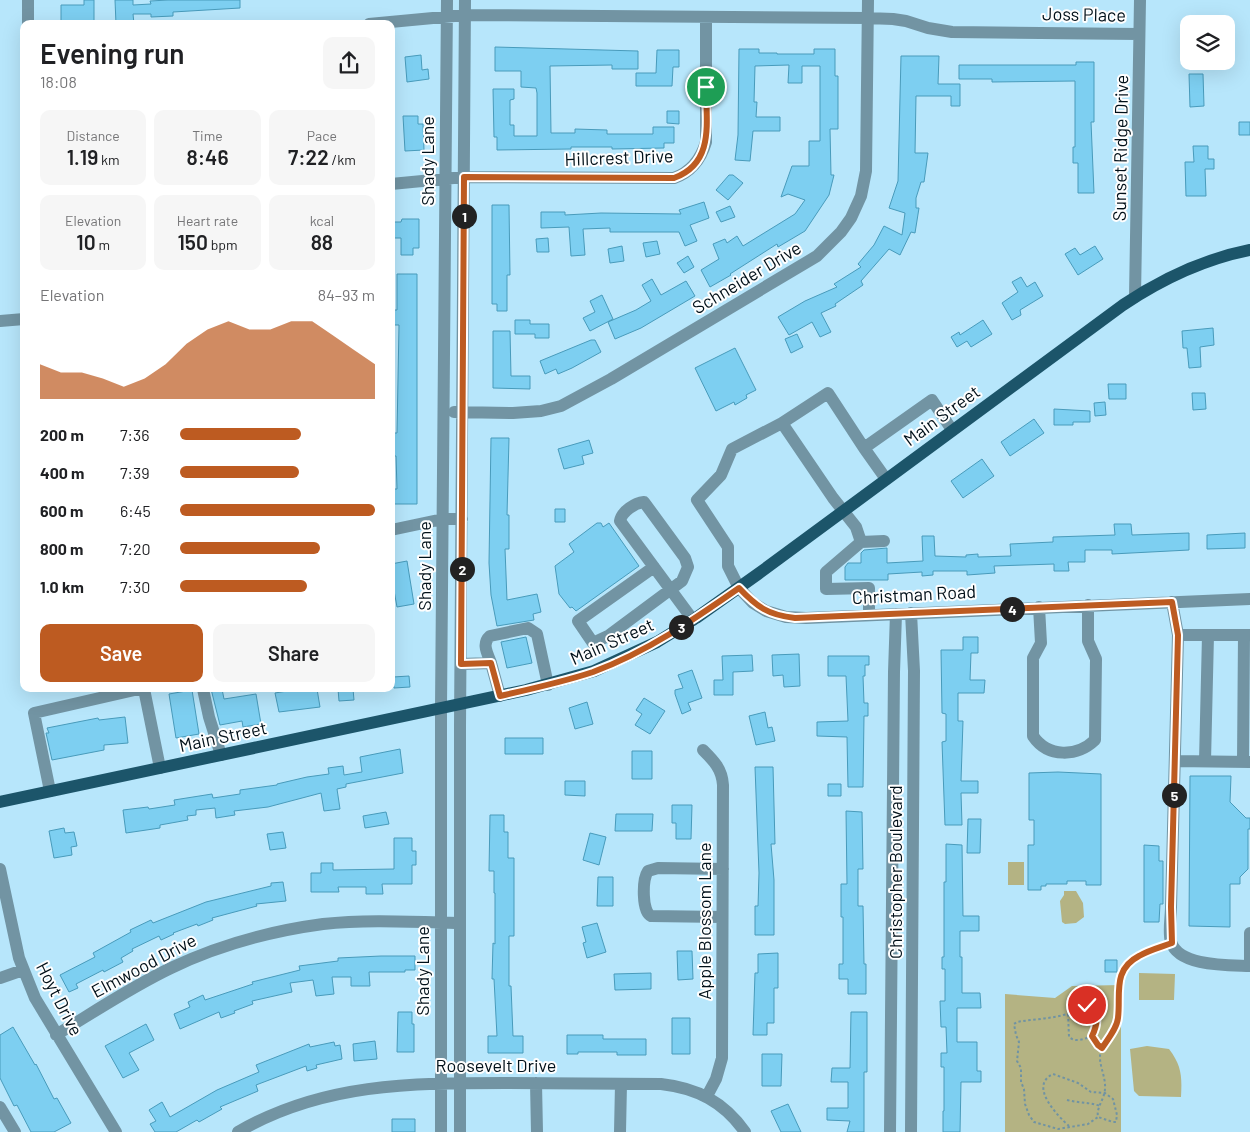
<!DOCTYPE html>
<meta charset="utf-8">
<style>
body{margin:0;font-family:Barlow,sans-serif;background:#f6f6f6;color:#202124;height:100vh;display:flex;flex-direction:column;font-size:19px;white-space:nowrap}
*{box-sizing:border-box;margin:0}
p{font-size:16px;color:#757577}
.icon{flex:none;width:28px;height:28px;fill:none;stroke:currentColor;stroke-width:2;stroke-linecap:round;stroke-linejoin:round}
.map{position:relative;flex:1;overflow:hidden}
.side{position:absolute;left:20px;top:20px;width:375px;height:672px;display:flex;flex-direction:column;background:#fff;border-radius:10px;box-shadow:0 5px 20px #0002}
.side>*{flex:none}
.fabs{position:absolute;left:1180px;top:15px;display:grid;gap:10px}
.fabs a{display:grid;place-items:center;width:55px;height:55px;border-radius:10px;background:#fff;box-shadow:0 5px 20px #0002;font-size:25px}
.pin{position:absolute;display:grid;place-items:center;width:42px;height:42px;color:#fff;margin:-21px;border:2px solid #fff;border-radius:50%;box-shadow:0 1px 5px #0007}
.km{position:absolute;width:25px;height:25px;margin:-12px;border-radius:50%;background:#222;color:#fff;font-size:14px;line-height:25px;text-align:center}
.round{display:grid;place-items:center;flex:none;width:52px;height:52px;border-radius:10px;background:#f6f6f6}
.summary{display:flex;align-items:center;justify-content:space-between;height:85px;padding:0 20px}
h1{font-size:28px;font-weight:600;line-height:38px}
.metrics{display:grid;grid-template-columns:repeat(3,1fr);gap:8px;height:85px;padding:5px 20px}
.metrics div{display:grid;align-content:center;border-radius:10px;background:#f6f6f6;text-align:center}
.metrics b{font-size:21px;font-weight:600}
.metrics small{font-size:14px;font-weight:400}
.metrics p{font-size:14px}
.chart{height:140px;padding:10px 20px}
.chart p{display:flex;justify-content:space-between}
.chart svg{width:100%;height:90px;margin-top:5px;fill:#bd5b21;opacity:.7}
.cta{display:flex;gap:10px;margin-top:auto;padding:10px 20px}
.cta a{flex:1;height:58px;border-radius:10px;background:#bd5b21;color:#fff;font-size:20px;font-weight:600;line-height:58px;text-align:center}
.cta a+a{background:#f6f6f6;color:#202124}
ul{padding:0 20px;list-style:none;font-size:16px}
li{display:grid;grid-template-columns:80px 60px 1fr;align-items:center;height:38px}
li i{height:12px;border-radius:6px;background:#bd5b21}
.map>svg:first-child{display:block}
.green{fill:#b4b383}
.building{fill:#7dcff1;stroke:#489bbb}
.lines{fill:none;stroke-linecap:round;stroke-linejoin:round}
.path{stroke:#7093a3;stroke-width:2;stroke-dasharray:2.5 2.5;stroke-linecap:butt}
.minor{stroke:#7294a3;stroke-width:12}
.major{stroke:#1c556a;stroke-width:12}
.route-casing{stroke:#fff;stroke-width:10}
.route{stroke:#bd5b21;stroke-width:6}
.labels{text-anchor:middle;stroke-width:4;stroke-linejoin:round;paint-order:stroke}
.street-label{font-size:18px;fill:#001019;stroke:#fefefe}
</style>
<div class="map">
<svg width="1250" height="1132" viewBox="0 0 1250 1132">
<rect width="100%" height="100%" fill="#b7e6fb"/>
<!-- green -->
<path class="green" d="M1008,862H1024V885H1008Z
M1064,891H1076L1083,903L1084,917L1076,923L1065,924L1062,922L1060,901L1064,895Z
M1139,973L1175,974L1174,1000H1139Z
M1121,985V1132H1005V994L1055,998L1072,986Z
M1147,1046L1169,1049C1182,1066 1182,1077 1181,1097L1139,1096L1134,1091L1130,1049Z"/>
<!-- building -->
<path class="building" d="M84,0H94V24H61V5H84Z
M115,0H133V5L151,4L150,1L168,0H240V8L173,12V16L151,17V14H133L134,24H116Z
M495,47L638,51V69H612V65L550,66L551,133H575V129L607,130V134H653V127H674V143H664V148L612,149V147H571V149L497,150V137H494L493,89H514V99L510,100V125H514V136H537V93L536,88L521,87V71H495Z
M739,49H759V53H777V54H814V49H835V76H838V129H830L831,175H834L829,195L805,231L778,247L777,244L730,274L731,275L710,287L701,270L719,259L713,244L725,239L727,243L737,236L743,246L795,214L805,200L788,194L781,197L792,166H809V141H820V66H802V83H788L789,65L755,66L754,102H757L756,117H780V131H753L750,161L735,160L738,135Z
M657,50H679V67H673L672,86H636V73H656Z
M421,55L422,70L428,69L429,79L407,82L405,57Z
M901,56H939L938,84H960V106H951V96H916L915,153H928L924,182H921L916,198V208H919L915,233L911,232L900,255L889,249L861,281L863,285L835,304L836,306L821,313L831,332L820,337L812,322L789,335L778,317L805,301L837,287L834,284L861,267L858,264L874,245L884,226L902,235L905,213L889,208L898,181Z
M1076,62H1094V122H1091L1094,193H1078V163H1073V147H1075V81L992,82V79H959V65H1076Z
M1189,74H1203L1204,106L1190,107Z
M667,111H679V124L667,123Z
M403,116H418V124H423L424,150L405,151Z
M1239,122H1250V135H1239Z
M1193,146H1208V159H1214V169H1205L1206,196H1186L1185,162H1194Z
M729,175H733L743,183L728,200L716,190Z
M704,202L709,218L690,225L697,241L685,246L679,232H610V228L583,229L585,255L571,256L569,227L541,228V212H565V215L601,213L681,214L679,210Z
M492,205H509L510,275H507V311H497V304H492Z
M730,206L735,217L721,222L716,212Z
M402,219H419V248H413V255H401V238H391V222H401Z
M548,238L549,252H537L536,239Z
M657,241L660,254L646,257L643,243Z
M622,246L624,261L610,263L608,249Z
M1095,246L1103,259L1078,275L1065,254L1075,248L1080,255Z
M688,256L694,267L684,273L677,263Z
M397,274H417V504H391V489H397L396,456H391V433H397L399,325H391V310H397Z
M1021,277L1027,287L1035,282L1043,296L1020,310L1021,315L1012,320L1002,303L1018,292L1012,282Z
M652,279L661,295L686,281L695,296L641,328L615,339L608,322L636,310L651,301L642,285Z
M602,295L613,319L590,331L583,318L595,312L590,301Z
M515,320H530V324H549V338H535V334H515Z
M983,320L992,334L971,347L967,341L957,347L951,337L959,332L960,335Z
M1213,328L1214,345L1200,347L1201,367L1189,368L1187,348H1183L1182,331Z
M493,331H510L511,376H530V389L493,388Z
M797,334L803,347L791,353L785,339Z
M591,340H595L601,352L572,368L558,374L556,369L545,374L540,361Z
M735,348L756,390L746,395L747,398L735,405L734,402L716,411L695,368Z
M1108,384H1126V399H1109Z
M1192,393H1205L1206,409L1193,410Z
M1105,402L1106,415L1095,416L1094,403Z
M1054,409L1090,411V422H1073V425H1054Z
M1034,419L1044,433L1010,456L1001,442Z
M491,438H509L507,515H509V549H505L507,600L537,594L541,612L533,614L534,620L497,626L491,595L489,563Z
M589,440L593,453L582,456L584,464L564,469L558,449Z
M982,459L994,476L963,498L951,481Z
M555,509H565V522H555Z
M597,523H601L603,527L609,523L639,566L576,611L572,607L570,608L559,594L555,566L574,552L569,544Z
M1114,524H1131L1132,535L1189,533V550L1112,554V550H1085V562H1068L1069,571H1054V564L994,566L995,573L967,575V571H933V575L922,576V572L888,574V580H845V567L848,563H861V553L864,550L887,548V563L923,561L922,536H934L935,556L966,557V555L978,554V557L1011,556L1010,544L1053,542V537L1115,535Z
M1245,533V548L1207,549V535Z
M407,561L414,604L397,607L391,574V564Z
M526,637L532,663L507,668L501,642Z
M963,637H978V653H971L970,680H985L984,693H958V721H963L961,781H978V793H961L962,825H945L942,742L946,741V714L942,713L941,650H963Z
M799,654L800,686L784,687L783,675L773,676L772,655Z
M752,655L753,671L733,672V695H714V680H723L722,656Z
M828,656H869V665H865V676H863L864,703H868V716H864L863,787H848L847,737L817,736V722L848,721L846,676H828Z
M692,670L702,698L688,703L691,710L682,714L675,694V690L683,688L678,675Z
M409,676L410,687L394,688L393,677Z
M211,689H222L224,699L256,694L261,724L243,727L242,721L220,725Z
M299,689H317L320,707L279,712L275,693Z
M338,689H353L354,700L339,701Z
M192,690L199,734L176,738L169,694Z
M644,698L665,711L650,734L635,725L642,714L636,710Z
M587,702L593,724L575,729L569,708Z
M765,712L768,728L772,727L775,741L756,745L749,716Z
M125,717L128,743L104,745V750L52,760L46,733H49L47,728L98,718L99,720Z
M505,738H543V754H505Z
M400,749L403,773L346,784V787L337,789L340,809L324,811L321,793L268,807L234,811L235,815L216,818L215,808L196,810V815L187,816L188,820L160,825V828L126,833L123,810L148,807L149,809L175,805L174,800L212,794L213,798L240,794V790L277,785V784L307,777L329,774L328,768L343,766L344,775L362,772L360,757Z
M632,751H652V779H632Z
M755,767H773L775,844H771L774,880V935H755V906H758L759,873Z
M1058,772L1101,774V885H1086V881H1067V884H1046V886H1041V890H1028V845H1034V820H1029V773Z
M1190,776H1231L1230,802L1246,818H1250V829H1248V869L1240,877V884H1230V927L1189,926Z
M565,781H585V796L565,795Z
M828,784H841V796H828Z
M672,805H692L691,839H676V823H672Z
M846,811L862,812L863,869H858V906H863L864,964H866V994H848V979H839V964H843V917H841V884H847Z
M386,812L389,824L365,828L363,816Z
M616,814H653L652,831H615Z
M490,815H504V832H508V858H514V936H509V986H511L513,1036H523V1053H488V1036H497L494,979H492L493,943L495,944V893H494V871H489Z
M968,819H981L980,853H967Z
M64,828L65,833L74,832L77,846L71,847L72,855L54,858L49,831Z
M283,832L286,848L270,850L267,834Z
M590,833L606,837L599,865L583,860Z
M394,838H412V851H416V865H412V884H382L383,894H366V887H338L339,892H311V873H321V863H333V870L394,869Z
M946,844L962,845L963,916H979V931H960V957H962V993H980L981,1008H957V1042H977V1071H981V1082H961L960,1132H943V1111H944V1067H941V1053H947L946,1027H941L940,1001H945V969H942V957H944V882H946Z
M1144,845L1159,846V861H1163V904H1160L1159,922H1144Z
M598,877H613V906H597Z
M283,882L286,901L256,904L257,906L212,918L213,920L198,926L197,924L173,933L174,934L161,940L159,936L132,949L133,951L121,958L123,962L104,972L103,970L76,984L78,988L69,992L60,975L95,957L93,953L131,932L130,930L151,920L153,923L206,902L271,886V883Z
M597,923L606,952L587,958L583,943L586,942L582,927Z
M677,951H692L693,979L678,980Z
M778,953V988H774V1023H767V1035H753L755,973H758V954Z
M381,956H415V970H405V972H369L370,986H351V977H332L334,994L316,996L313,980L290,983L292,992L252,1001L253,1004L234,1011L235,1013L221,1018L219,1012L180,1029L174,1014L190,1007L188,1002L203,995L205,1000L253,984L252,982L300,970L299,966L338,961V958Z
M1105,960H1117V972H1105Z
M651,973V989L615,990L614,974Z
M398,1012H412V1024H414V1052H397Z
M851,1012H867V1072H864V1132H847L850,1121L827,1120V1108H848V1082H831L832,1068H850Z
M672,1018H690V1054H672Z
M146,1024L154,1040L129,1053L139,1070L123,1078L105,1046Z
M13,1027L35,1065L36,1064L54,1099L57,1098L71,1123L54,1132H31L17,1105L14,1106L0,1078V1035Z
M567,1035H603V1039H646V1055H617V1052H578V1054H567Z
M375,1041L377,1059L354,1061L353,1044Z
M334,1042L335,1046L340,1045L342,1059L316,1065L317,1068L307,1071L306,1066L256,1085L258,1091L220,1107L222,1109L199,1122L197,1120L176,1132H155L150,1124L156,1121L149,1110L162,1102L170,1117L217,1090L259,1072L256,1065L309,1044L310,1047Z
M762,1054H782L781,1086H762Z
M788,1104L801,1132H781L771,1111Z
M392,1119H415V1132H392Z"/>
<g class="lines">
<!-- path -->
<path class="path" d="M1068,1014L1069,1037C1076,1043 1084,1039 1092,1036L1098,1045L1102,1048
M1092,1036C1097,1027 1101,1005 1084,1005C1077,1005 1073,1012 1067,1014C1051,1019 1033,1019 1017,1022L1014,1024L1016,1035L1019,1042L1017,1061L1021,1068V1082L1024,1089L1025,1104L1029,1115L1034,1122L1058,1129L1088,1124L1098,1117C1096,1107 1105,1099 1105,1088C1106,1076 1097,1062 1101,1051C1105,1039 1117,1030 1118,1017C1119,1006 1115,990 1119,979C1126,960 1143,954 1160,948
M1067,1100C1078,1103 1089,1102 1100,1106
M1069,1126C1058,1116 1028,1086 1053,1074L1078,1083L1091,1092L1105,1093L1113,1099L1117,1115L1116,1122H1113L1098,1117"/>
<!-- minor -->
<path class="minor" d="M28,0V24
M369,24L465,15L867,18L893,19L906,21L928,28L952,32L1139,34
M391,184L464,177L674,178C691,172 701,159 706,142V17
M1135,297L1140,0
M0,321L24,319
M454,412L513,413L541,411L561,406L611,379L817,256L841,232L851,218L861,196L866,171L868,0
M782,423L732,449L721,475L697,500L728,547V566L739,588L753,603L766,611L786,617L806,618L1250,599
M886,479L864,448L932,400L952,430
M391,530L443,519H462
M861,542L856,527L833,498L782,423L828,393L864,448
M654,567L578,621L593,643L608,636L682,581L688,567L685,558L644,502C635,503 622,511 620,521L693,620
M1172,602L1178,635H1250
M1039,607L1041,643L1033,658V736C1048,758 1077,757 1095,740L1096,659L1088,641V605
M869,615V588L826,589V572L861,542L884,541
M1178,635L1171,907C1171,918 1168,932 1171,942C1179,967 1229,965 1250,966
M491,663C488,654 481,644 490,636L528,628L537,634L548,685
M461,664L491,663L500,696
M144,689L160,768
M203,689L209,717L221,755
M703,750C714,761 722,769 723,785L722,1058L716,1079L707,1096
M1175,761L1250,762
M1205,761L1208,635
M1243,761L1244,635
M50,791L34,713L139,689
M0,869L19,958L35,998L116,1132
M722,917L651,916C642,912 642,880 648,871L658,868L723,869
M1250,966V933
M0,978L23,970
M56,1035C94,1012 131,987 171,968C219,945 271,931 323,924C368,919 415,922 460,923
M536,1083L537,1132
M0,1107L15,1132
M238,1132C322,1083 411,1083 505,1083C557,1083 609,1084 661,1084C697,1088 724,1102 745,1132
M441,1132V708L447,0
M460,1132V727L465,0
M620,1132L621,1084
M890,1132L894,672L896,614
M911,1132L914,671L911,613"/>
<!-- major -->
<path class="major" d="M0,802L526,690L594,671L657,642L696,618L758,574L1123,305C1162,279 1204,259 1250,250"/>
</g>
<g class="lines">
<defs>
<path id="route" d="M706,87C706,122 715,163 674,178L464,177L461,664L491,663L500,696C531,689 563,682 593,672C647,652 693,620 739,588C757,607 768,615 795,618L1172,602L1178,635L1171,907L1172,943C1161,947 1149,950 1139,956C1112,970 1121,994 1118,1018C1117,1028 1108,1039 1102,1048L1098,1045L1092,1036C1098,1024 1099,1012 1087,1005"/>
</defs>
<!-- route casing -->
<use href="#route" class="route-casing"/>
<!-- route -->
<use href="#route" class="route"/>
</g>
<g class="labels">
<!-- street labels -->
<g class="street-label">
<text transform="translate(1084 15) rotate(1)" y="6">Joss Place</text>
<text transform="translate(1121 148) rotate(-89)" y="6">Sunset Ridge Drive</text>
<text transform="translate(619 158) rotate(-2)" y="6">Hillcrest Drive</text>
<text transform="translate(428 161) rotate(-90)" y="6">Shady Lane</text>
<text transform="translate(747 278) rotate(-31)" y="6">Schneider Drive</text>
<text transform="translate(942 416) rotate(-36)" y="6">Main Street</text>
<text transform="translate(425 566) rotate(-90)" y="6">Shady Lane</text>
<text transform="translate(914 595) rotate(-3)" y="6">Christman Road</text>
<text transform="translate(612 642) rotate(-24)" y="6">Main Street</text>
<text transform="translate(223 737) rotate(-12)" y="6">Main Street</text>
<text transform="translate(896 872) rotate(-90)" y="6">Christopher Boulevard</text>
<text transform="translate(705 921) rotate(-90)" y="6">Apple Blossom Lane</text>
<text transform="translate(144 966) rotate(-28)" y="6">Elmwood Drive</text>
<text transform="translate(423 971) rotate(-90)" y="6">Shady Lane</text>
<text transform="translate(59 999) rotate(63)" y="6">Hoyt Drive</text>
<text x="496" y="1072">Roosevelt Drive</text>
</g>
</g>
</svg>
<div class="fabs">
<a><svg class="icon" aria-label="layers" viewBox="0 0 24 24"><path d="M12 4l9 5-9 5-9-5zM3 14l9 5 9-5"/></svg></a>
</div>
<div class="pin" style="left:706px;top:87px;background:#1e9e55"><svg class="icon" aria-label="arrive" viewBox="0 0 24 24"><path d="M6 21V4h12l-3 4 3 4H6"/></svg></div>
<div class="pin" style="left:1087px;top:1005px;background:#d93025"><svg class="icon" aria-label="check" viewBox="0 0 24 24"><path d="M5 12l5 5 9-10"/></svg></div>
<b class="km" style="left:464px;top:216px">1</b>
<b class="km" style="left:462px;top:569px">2</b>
<b class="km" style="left:681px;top:627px">3</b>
<b class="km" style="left:1012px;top:609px">4</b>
<b class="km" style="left:1174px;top:795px">5</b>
<section class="side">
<div class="summary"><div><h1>Evening run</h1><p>18:08</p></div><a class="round"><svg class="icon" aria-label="share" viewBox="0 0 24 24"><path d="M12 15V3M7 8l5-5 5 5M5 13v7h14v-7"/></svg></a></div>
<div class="metrics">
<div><p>Distance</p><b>1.19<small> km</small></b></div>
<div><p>Time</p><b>8:46</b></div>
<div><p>Pace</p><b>7:22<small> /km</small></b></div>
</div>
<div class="metrics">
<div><p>Elevation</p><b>10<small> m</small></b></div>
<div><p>Heart rate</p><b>150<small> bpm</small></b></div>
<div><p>kcal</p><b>88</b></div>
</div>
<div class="chart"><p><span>Elevation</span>84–93 m</p>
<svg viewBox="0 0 160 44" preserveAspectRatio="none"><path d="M0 44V27L10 31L20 31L30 34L40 38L50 34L60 27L70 17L80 10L90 6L100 10L110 10L120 6L130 6L140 13L150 20L160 27V44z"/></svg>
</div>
<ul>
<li><b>200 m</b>7:36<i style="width:62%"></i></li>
<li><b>400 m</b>7:39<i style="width:61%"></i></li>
<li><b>600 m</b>6:45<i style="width:100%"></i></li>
<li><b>800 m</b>7:20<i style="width:72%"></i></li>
<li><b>1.0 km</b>7:30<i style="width:65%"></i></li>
</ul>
<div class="cta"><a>Save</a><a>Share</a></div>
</section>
</div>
